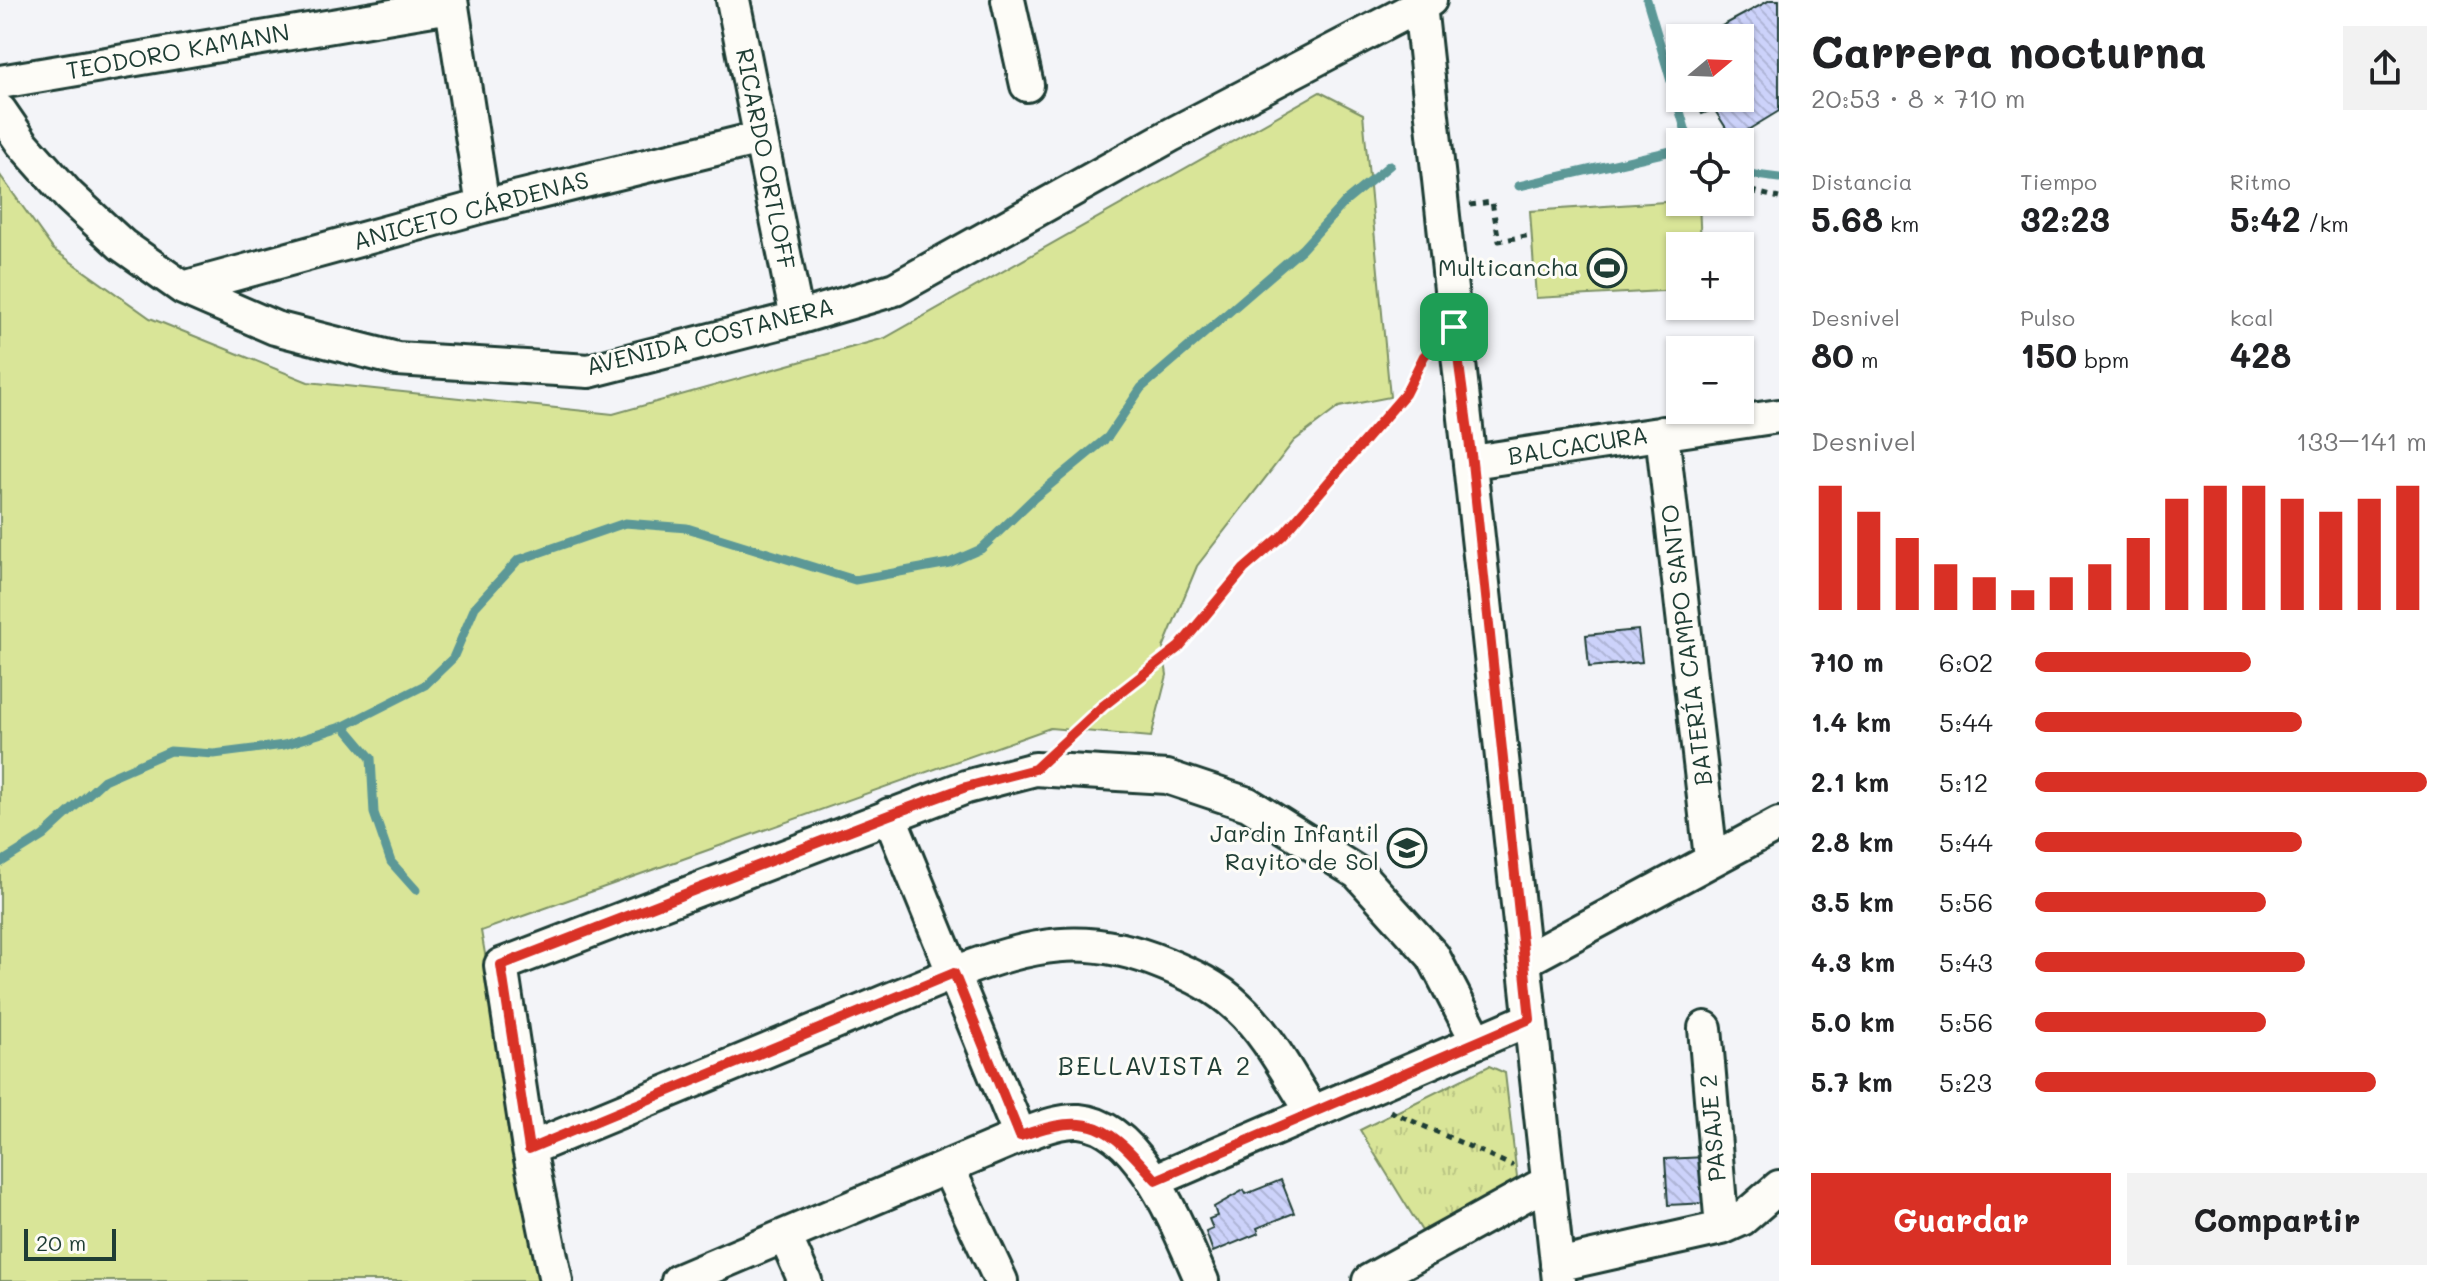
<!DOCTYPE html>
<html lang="es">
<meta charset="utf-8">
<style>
body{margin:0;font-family:Mali,sans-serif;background:#f2f2f2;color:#202124;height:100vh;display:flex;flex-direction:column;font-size:30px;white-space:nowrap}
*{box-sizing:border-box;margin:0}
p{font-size:26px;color:#757577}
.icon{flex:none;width:44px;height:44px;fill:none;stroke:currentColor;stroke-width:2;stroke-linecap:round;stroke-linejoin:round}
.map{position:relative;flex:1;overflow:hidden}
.details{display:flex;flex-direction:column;background:#fff;width:680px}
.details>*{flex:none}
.needle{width:52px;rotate:71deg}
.fabs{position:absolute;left:1666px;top:24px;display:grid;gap:16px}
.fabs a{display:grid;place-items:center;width:88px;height:88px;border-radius:0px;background:#fff;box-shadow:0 2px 6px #0004;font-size:40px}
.scale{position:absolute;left:24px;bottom:20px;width:92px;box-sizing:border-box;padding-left:8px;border:4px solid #1f3d34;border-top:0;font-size:22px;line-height:28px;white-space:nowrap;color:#1f3d34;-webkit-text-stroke:6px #fdfcf7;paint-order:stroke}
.pin{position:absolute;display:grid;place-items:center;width:68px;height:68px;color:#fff;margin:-34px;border-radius:16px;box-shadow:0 4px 12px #0006}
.round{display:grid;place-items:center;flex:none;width:84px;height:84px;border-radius:0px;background:#f2f2f2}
.head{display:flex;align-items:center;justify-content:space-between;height:136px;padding:0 32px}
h1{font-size:44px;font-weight:800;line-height:60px}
.metrics{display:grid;grid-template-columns:repeat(3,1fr);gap:12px;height:136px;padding:8px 32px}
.metrics div{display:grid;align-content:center}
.metrics b{font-size:34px;font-weight:800}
.metrics small{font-size:22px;font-weight:400}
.metrics p{font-size:22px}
.chart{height:224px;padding:16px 32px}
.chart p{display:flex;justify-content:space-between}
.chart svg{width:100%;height:144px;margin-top:8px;stroke:#d93025;stroke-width:6}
.primary-button{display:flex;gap:16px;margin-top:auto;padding:16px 32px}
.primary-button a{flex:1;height:92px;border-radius:0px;background:#d93025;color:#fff;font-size:32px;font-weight:800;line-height:92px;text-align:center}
.primary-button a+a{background:#f2f2f2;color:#202124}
ul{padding:0 32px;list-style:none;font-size:26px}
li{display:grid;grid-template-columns:128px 96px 1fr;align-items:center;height:60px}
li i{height:20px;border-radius:10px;background:#d93025}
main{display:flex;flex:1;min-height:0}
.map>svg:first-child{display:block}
.grass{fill:#d9e598;stroke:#7c9166;stroke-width:2}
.park{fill:url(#park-tufts);stroke:#7c9166;stroke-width:2}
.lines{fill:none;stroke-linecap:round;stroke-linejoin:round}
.stream{stroke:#5b9897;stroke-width:9}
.building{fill:url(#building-back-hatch);stroke:#1f3d34;stroke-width:2}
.minor-casing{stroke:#1f3d34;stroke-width:38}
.path{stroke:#1f3d34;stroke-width:5;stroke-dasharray:6 6;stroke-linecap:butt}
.minor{stroke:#fdfcf7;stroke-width:32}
.route-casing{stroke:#fff;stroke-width:16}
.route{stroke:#d93025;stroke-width:10}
.labels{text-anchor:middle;stroke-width:6;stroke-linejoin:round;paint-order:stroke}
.street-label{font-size:24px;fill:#1f3d34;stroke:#fdfcf7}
.poi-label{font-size:24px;fill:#1f3d34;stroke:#fdfcf7;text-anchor:end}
.neighbourhood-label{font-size:26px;letter-spacing:2px;fill:#1f3d34;stroke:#fdfcf7}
</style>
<main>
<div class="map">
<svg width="1779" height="1281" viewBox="0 0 1779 1281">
<defs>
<pattern id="park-tufts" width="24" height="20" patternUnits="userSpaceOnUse" patternTransform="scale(2)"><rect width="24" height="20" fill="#d9e598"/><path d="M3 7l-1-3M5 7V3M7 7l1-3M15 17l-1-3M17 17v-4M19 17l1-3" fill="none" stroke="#bac584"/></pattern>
<pattern id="building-back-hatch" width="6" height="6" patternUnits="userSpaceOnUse" patternTransform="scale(2)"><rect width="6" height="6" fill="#ccd2fa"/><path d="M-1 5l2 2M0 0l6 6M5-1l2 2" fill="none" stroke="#afb5d7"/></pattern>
</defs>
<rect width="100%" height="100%" fill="#f3f4f8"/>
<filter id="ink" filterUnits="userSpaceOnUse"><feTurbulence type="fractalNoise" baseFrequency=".0125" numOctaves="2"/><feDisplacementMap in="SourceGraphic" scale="16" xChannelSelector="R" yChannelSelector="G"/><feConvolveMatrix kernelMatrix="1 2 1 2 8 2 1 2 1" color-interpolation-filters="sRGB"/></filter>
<g filter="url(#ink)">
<!-- grass -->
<path class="grass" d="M1320,92L1363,114L1390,397L1339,407L1294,441L1197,566L1163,648L1167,675L1151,737L1050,728L481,931L542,1281H0V175L53,249L150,318L308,382L613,414L885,338Z
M1680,201L1699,202L1701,246H1680V290L1536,298L1530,211Z"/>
<!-- park -->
<path class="park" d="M1489,1066L1505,1073L1518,1186L1422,1231L1360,1130Z"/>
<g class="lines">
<!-- stream -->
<path class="stream" d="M1647,0L1689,142
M1740,173L1779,178
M1519,186L1680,149
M344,726L371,758L374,813L391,862L416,890
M0,863L43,836L104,780L170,751L214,754L284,745L344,726L425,685L453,658L475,607L518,560L625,523L687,528L855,580L949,563L981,549L1034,498L1108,437L1141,388L1302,249L1345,202L1390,165"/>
</g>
<!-- building -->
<path class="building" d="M1770,0H1779V111L1733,139L1714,109L1702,114L1694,98H1740V38H1700Z
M1638,630L1642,662L1589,667L1586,635Z
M1705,1157L1708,1203L1668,1205L1665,1159Z
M1281,1180L1294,1213L1257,1228L1259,1233L1213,1252L1206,1232L1213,1229L1209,1219L1217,1216L1214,1207L1244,1190L1246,1194Z"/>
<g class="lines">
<defs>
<path id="minor" d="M451,0L483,206
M733,0L797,318
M1008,0L1027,85
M1420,5L1559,1281
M0,82L451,6
M0,111L22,143L69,196L122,245L183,288L275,328L397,359L589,371L797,318L895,289L1171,135L1430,0
M183,288L483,206L760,138
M1662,433L1711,858
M1472,462L1779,416
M889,815L1020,1136
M1524,961L1779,824
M1705,1028L1722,1228
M529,1149L954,973C1032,944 1085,931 1165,964C1192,975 1217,987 1238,1007C1269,1035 1289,1077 1312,1111
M948,1168L1001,1281
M1156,1180L1530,1019
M785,1236L805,1281
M1557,1265L1722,1228L1742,1219L1779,1187
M556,1281L529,1149L501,965L966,787L1035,769L1167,777L1248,804L1358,873L1433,956L1477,1041
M678,1281L1020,1136C1039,1129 1059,1120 1079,1121C1142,1126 1180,1233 1202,1281
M1369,1281L1548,1182"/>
</defs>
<!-- minor casing -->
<use href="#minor" class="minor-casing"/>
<!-- path -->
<path class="path" d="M1740,188L1779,198
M1470,205L1492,202L1499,241L1531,235
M1065,741L1103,706L1179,647L1244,569L1282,536L1405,394L1427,353
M1390,1111L1513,1166"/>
<!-- minor -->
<use href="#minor" class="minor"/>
</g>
</g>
<g class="lines" filter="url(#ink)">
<defs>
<path id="route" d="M1454,327L1472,462L1530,1019L1156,1180C1107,1125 1092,1110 1020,1136L954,973L529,1149L501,965L889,815L966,787L1035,769L1103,706L1179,647L1244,569L1282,536L1405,394L1424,356Z"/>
</defs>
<!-- route casing -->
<use href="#route" class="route-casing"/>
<!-- route -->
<use href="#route" class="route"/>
</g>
<!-- icons -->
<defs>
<symbol id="stadium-ring" viewBox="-11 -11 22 22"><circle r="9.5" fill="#fdfcf7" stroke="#1f3d34" stroke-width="1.5"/><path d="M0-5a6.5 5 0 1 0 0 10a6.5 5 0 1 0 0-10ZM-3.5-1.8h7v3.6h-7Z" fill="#1f3d34"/></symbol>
<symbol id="school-ring" viewBox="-11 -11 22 22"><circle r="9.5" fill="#fdfcf7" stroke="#1f3d34" stroke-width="1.5"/><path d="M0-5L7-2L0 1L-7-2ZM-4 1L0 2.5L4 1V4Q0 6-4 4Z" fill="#1f3d34"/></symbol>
</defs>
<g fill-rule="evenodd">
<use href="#stadium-ring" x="1585" y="246" width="44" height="44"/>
<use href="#school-ring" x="1385" y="826" width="44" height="44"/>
</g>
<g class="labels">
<!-- street labels -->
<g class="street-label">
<text transform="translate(178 52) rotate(-10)" y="8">TEODORO KAMANN</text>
<text transform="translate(765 159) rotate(79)" y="8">RICARDO ORTLOFF</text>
<text transform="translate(471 211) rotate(-15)" y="8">ANICETO CÁRDENAS</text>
<text transform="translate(710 337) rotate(-14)" y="8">AVENIDA COSTANERA</text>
<text transform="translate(1578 446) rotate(-9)" y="8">BALCACURA</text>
<text transform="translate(1687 645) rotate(-97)" y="8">BATERÍA CAMPO SANTO</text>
<text transform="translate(1713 1128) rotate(-95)" y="8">PASAJE 2</text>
</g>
<!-- poi labels -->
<g class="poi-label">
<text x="1579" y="276">Multicancha</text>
<text x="1379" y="842">Jardin Infantil<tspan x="1379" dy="28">Rayito de Sol</tspan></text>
</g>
<!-- neighbourhood labels -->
<g class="neighbourhood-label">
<text x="1155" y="1075">BELLAVISTA 2</text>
</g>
</g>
</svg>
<div class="fabs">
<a><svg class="needle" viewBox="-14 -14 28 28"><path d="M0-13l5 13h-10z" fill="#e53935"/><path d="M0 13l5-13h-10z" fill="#757577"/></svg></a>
<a><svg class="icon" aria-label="locate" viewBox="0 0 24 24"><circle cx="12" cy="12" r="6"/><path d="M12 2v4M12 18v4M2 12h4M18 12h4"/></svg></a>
<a>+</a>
<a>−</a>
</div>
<div class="scale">20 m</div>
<div class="pin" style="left:1454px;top:327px;background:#1e9e55"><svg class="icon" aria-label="arrive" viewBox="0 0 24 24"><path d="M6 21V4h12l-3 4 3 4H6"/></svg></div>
</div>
<section class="details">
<div class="head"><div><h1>Carrera nocturna</h1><p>20:53 · 8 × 710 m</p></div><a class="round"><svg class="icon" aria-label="share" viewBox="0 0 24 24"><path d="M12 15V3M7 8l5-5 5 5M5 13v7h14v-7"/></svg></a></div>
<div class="metrics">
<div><p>Distancia</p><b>5.68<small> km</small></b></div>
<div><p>Tiempo</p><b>32:23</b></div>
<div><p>Ritmo</p><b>5:42<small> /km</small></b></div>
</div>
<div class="metrics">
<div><p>Desnivel</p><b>80<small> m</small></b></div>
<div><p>Pulso</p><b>150<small> bpm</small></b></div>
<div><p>kcal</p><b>428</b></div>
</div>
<div class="chart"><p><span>Desnivel</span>133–141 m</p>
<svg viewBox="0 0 160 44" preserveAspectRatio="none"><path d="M5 44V6M15 44V14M25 44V22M35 44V30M45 44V34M55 44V38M65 44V34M75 44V30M85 44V22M95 44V10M105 44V6M115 44V6M125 44V10M135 44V14M145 44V10M155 44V6"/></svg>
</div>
<ul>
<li><b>710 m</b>6:02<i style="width:55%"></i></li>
<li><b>1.4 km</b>5:44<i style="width:68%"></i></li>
<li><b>2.1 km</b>5:12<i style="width:100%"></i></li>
<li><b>2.8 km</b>5:44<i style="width:68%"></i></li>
<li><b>3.5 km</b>5:56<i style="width:59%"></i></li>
<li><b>4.3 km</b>5:43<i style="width:69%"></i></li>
<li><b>5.0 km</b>5:56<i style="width:59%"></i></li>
<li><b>5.7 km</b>5:23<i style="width:87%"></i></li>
</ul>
<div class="primary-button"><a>Guardar</a><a>Compartir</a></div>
</section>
</main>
